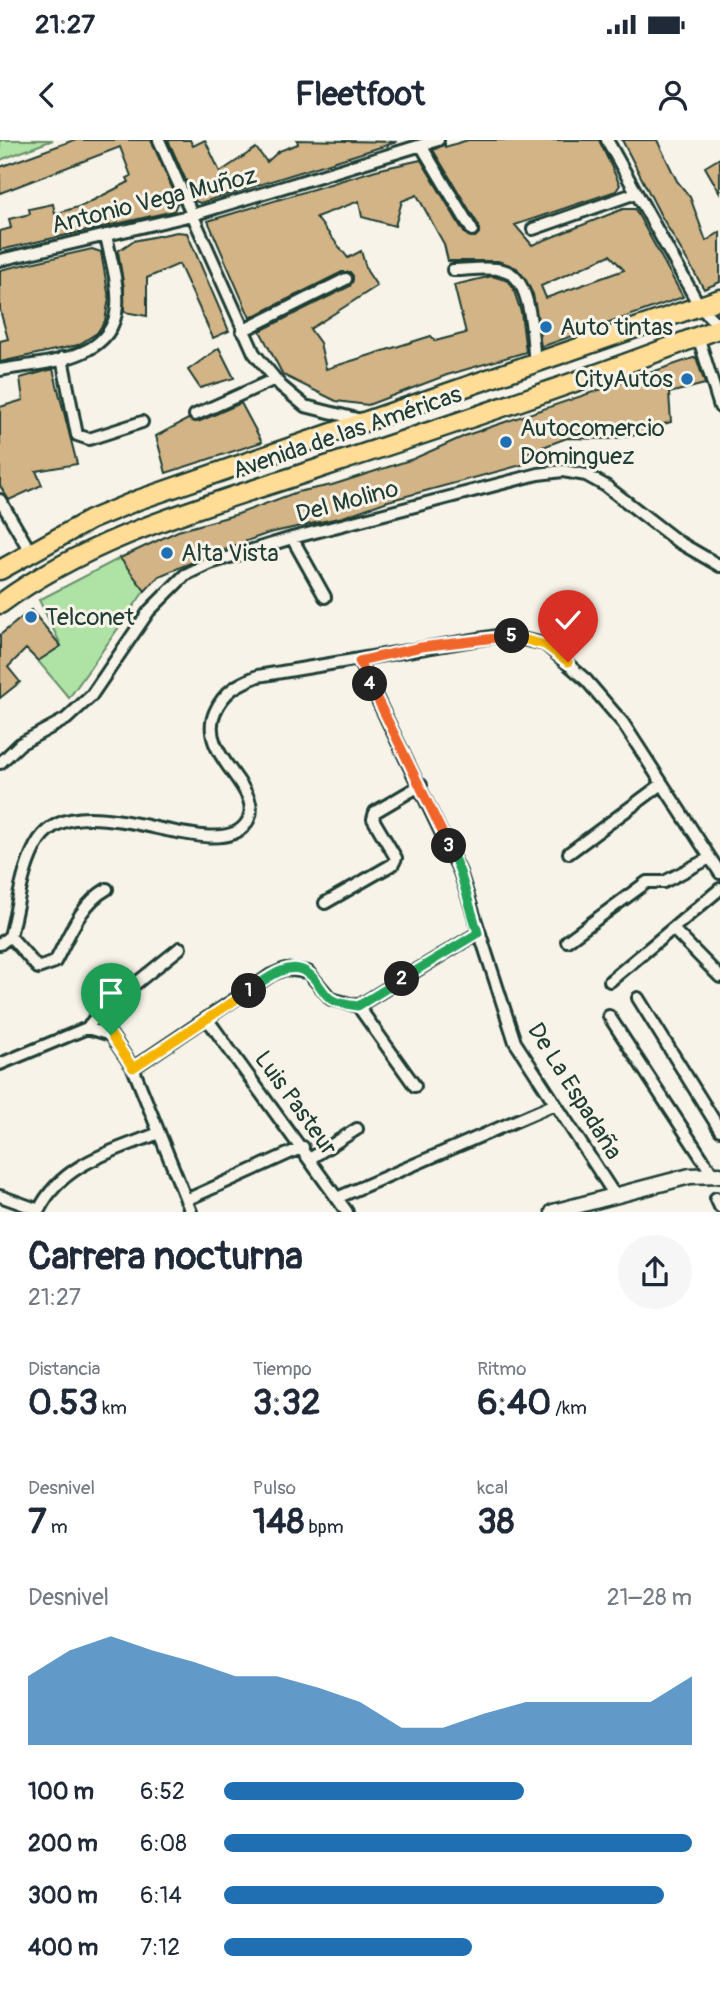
<!DOCTYPE html>
<html lang="es">
<meta charset="utf-8">
<style>
body{margin:0;font-family:Pangolin,sans-serif;background:#f6f6f7;color:#1f2937;height:100vh;display:flex;flex-direction:column;font-size:26px;white-space:nowrap}
*{box-sizing:border-box;margin:0}
p{font-size:23px;color:#747a83}
.icon{flex:none;width:38px;height:38px;fill:none;stroke:currentColor;stroke-width:2;stroke-linecap:round;stroke-linejoin:round}
.map{position:relative;height:1072px;overflow:hidden}
.sheet{display:flex;flex-direction:column;background:#fff;flex:1}
.sheet>*{flex:none}
.pin{position:absolute;display:grid;place-items:center;width:60px;height:60px;color:#fff;margin:-72px -30px;border-radius:50% 50% 50% 0;rotate:-45deg;box-shadow:0 0 7px #0007}
.pin .icon{rotate:45deg}
.km{position:absolute;width:35px;height:35px;margin:-18px;border-radius:50%;background:#222;color:#fff;font-size:19px;line-height:35px;text-align:center}
.round{display:grid;place-items:center;flex:none;width:74px;height:74px;border-radius:37px;background:#f6f6f7}
.overview{display:flex;align-items:center;justify-content:space-between;height:119px;padding:0 28px}
h1{font-size:38px;font-weight:700;line-height:52px}
.figures{display:grid;grid-template-columns:repeat(3,1fr);gap:10px;height:119px;padding:7px 28px}
.figures div{display:grid;align-content:center}
.figures b{font-size:35px;font-weight:700}
.figures small{font-size:19px;font-weight:400}
.figures p{font-size:19px}
.chart{height:196px;padding:14px 28px}
.chart p{display:flex;justify-content:space-between}
.chart svg{width:100%;height:126px;margin-top:7px;fill:#1f6fb2;opacity:.7}
ul{padding:0 28px;list-style:none;font-size:23px}
li{display:grid;grid-template-columns:112px 84px 1fr;align-items:center;height:52px}
li i{height:18px;border-radius:9px;background:#1f6fb2}
.status{display:flex;justify-content:space-between;align-items:center;height:49px;padding:0 35px;background:#fff;direction:ltr}
.status svg{height:19px;fill:currentColor}
header{display:flex;justify-content:space-between;align-items:center;height:91px;padding:0 28px;background:#fff;font-size:32px;font-weight:700}
.map>svg:first-child{display:block}
.green{fill:#afe3a5;stroke:#67906c;stroke-width:2}
.building{fill:#d2b486;stroke:#1f3d34;stroke-width:2;fill-rule:evenodd}
.lines{fill:none;stroke-linecap:round;stroke-linejoin:round}
.minor-casing{stroke:#1f3d34;stroke-width:16}
.tertiary-casing{stroke:#1f3d34;stroke-width:19}
.primary-casing{stroke:#1f3d34;stroke-width:23}
.minor{stroke:#f7f3e8;stroke-width:10}
.tertiary{stroke:#f7f3e8;stroke-width:14}
.primary{stroke:#ffdd96;stroke-width:18}
.split-1-casing{stroke:#fff;stroke-width:14}
.split-2-casing{stroke:#fff;stroke-width:14}
.split-3-casing{stroke:#fff;stroke-width:14}
.split-4-casing{stroke:#fff;stroke-width:14}
.split-5-casing{stroke:#fff;stroke-width:14}
.split-6-casing{stroke:#fff;stroke-width:14}
.split-1{stroke:#f5b400;stroke-width:9}
.split-2{stroke:#22a559;stroke-width:9}
.split-3{stroke:#22a559;stroke-width:9}
.split-4{stroke:#f0652b;stroke-width:9}
.split-5{stroke:#f0652b;stroke-width:9}
.split-6{stroke:#f5b400;stroke-width:9}
.poi-dot{fill:#1f6fb2;stroke:#f7f3e8;stroke-width:2.5}
.labels{text-anchor:middle;stroke-width:6;stroke-linejoin:round;paint-order:stroke}
.street-label{font-size:24px;fill:#1f3d34;stroke:#f7f3e8}
.poi-label{font-size:24px;fill:#1f3d34;stroke:#f7f3e8;text-anchor:start}
</style>
<div class="status"><b>21:27</b><svg viewBox="0 0 49 12"><path d="M0 12V9h3v3zM5 12V6h3v6zM10 12V3h3v9zM15 12V0h3v12zM26 1h20v11H26zM47 4h2v5h-2z"/></svg></div>
<header><svg class="icon" aria-label="back" viewBox="0 0 24 24"><path d="M15 5l-7 7 7 7"/></svg>Fleetfoot<svg class="icon" aria-label="person" viewBox="0 0 24 24"><circle cx="12" cy="8" r="4"/><path d="M4 21q1-7 8-7t8 7"/></svg></header>
<div class="map">
<svg width="720" height="1072" viewBox="0 0 720 1072">
<rect width="100%" height="100%" fill="#f7f3e8"/>
<filter id="ink" filterUnits="userSpaceOnUse"><feTurbulence type="fractalNoise" baseFrequency=".0143" numOctaves="2"/><feDisplacementMap in="SourceGraphic" scale="14" xChannelSelector="R" yChannelSelector="G"/><feConvolveMatrix kernelMatrix="1 2 1 2 8 2 1 2 1" color-interpolation-filters="sRGB"/></filter>
<g filter="url(#ink)">
<!-- green -->
<path class="green" d="M0,0H53L0,20Z
M120,418L145,450L69,558L38,521L61,505L39,460Z"/>
<!-- building -->
<path class="building" d="M74,0H151L178,61L174,71L0,110V91L11,88L9,79L30,74L29,69L53,64L55,74L84,65L129,42L127,38L131,36L120,7L0,53V27Z
M168,0H190L193,6L205,0L220,32L256,8L267,22L279,11L298,4L297,0L397,2L200,63L195,61Z
M468,0H599L620,45L616,51L515,85L532,105L623,69H635L683,157L541,207L533,154L517,128L498,121H448L444,104L417,55L402,61L395,86L362,77L359,61L316,77L348,118L361,111L367,131L377,146L310,189L320,203L326,229L431,196L435,201L466,193L454,145L492,136L508,141L513,148L521,172L526,212L447,235L368,265L336,261L283,235L260,191L350,146L353,136L350,132H342L250,178L208,81L376,30L421,20L465,94L475,97L479,93V86L433,10L445,4V7ZM610,115L624,130L546,158L541,146Z
M622,0H657L677,41L690,57L706,101L720,92V142L704,149L660,74Z
M720,18V53L705,27Z
M177,92L187,93L229,191L213,198L179,124L147,138V176L124,172V148L118,111L133,101Z
M92,109L101,112L109,158L105,181L97,193L78,205L0,222V201L8,199L0,170V130Z
M219,208L234,238L200,248L188,230Z
M696,217L705,244L669,253L671,282L643,290L644,294L610,299L567,298L527,313L529,323L388,361L343,377L269,393L224,409L159,436L145,451L120,418L178,391L238,374L297,352L332,345L413,319L467,295Z
M53,229L77,324L36,331L42,345L9,360L0,346V267L23,260L20,238Z
M241,263L262,302L166,333L156,296L188,279L198,282Z
M31,470L61,506L38,521L26,509L8,527L20,542L0,558V495Z"/>
<g class="lines">
<defs>
<path id="minor" d="M159,0L254,213L281,246L305,266L361,280
M607,0L700,167L720,187
M422,7L472,90
M533,89L636,53
M0,120L192,75L438,0
M453,130C468,130 488,126 503,130C533,137 532,199 535,224
M242,191L346,139
M698,196L720,267
M62,218L77,295L89,299L142,282
M0,230C43,222 113,222 117,166C119,144 110,117 106,95
M195,275L275,239
M0,360L30,411
M292,398L325,457
M359,521L460,732L515,902L614,1054
M0,623L20,604L66,579L91,556L149,471L185,435L210,423L292,398L538,334L563,331L586,335L606,346L677,401L720,426
M569,713L662,644
M325,763L393,724L396,718L373,679L375,672L421,645
M673,789L720,837
M10,796L38,828L55,822C69,796 80,764 107,749
M567,801L647,742H664L708,719
M0,804L10,796C18,766 22,726 39,700C79,640 212,726 245,685C272,651 195,617 215,572C224,551 238,544 258,536L503,495L545,504L586,540L623,583L720,733
M610,841L720,749
M638,858L720,990
M358,866L415,946
M609,876L713,1035
M208,880L347,1072
M87,888L99,873L180,808
M0,924L87,888L111,895L133,928L191,1072
M133,928L271,835L285,829L308,832L331,859L358,866L478,793
M311,1018L357,989
M0,1056L39,1070
M339,1057L555,964
M716,1058L720,1067
M186,1060L303,1007
M39,1070C62,1023 114,1011 159,993"/>
<path id="tertiary" d="M553,1072L690,1036L720,1035"/>
<path id="primary" d="M0,430L90,380L138,360L720,159
M0,464C95,394 210,365 320,328C454,284 589,239 720,188"/>
</defs>
<!-- minor casing -->
<use href="#minor" class="minor-casing"/>
<!-- tertiary casing -->
<use href="#tertiary" class="tertiary-casing"/>
<!-- primary casing -->
<use href="#primary" class="primary-casing"/>
<!-- minor -->
<use href="#minor" class="minor"/>
<!-- tertiary -->
<use href="#tertiary" class="tertiary"/>
<!-- primary -->
<use href="#primary" class="primary"/>
</g>
</g>
<g class="lines" filter="url(#ink)">
<defs>
<path id="split-1" d="M111,895L133,928L249,851"/>
<path id="split-2" d="M249,851C265,840 290,818 309,834C318,840 322,853 331,859C339,864 350,865 358,866L402,839"/>
<path id="split-3" d="M402,839L478,793L460,732L449,706"/>
<path id="split-4" d="M370,544L449,706"/>
<path id="split-5" d="M370,544L359,521L421,507L512,496"/>
<path id="split-6" d="M512,496L545,505L568,522"/>
</defs>
<!-- split-1 casing -->
<use href="#split-1" class="split-1-casing"/>
<!-- split-2 casing -->
<use href="#split-2" class="split-2-casing"/>
<!-- split-3 casing -->
<use href="#split-3" class="split-3-casing"/>
<!-- split-4 casing -->
<use href="#split-4" class="split-4-casing"/>
<!-- split-5 casing -->
<use href="#split-5" class="split-5-casing"/>
<!-- split-6 casing -->
<use href="#split-6" class="split-6-casing"/>
<!-- split-1 -->
<use href="#split-1" class="split-1"/>
<!-- split-2 -->
<use href="#split-2" class="split-2"/>
<!-- split-3 -->
<use href="#split-3" class="split-3"/>
<!-- split-4 -->
<use href="#split-4" class="split-4"/>
<!-- split-5 -->
<use href="#split-5" class="split-5"/>
<!-- split-6 -->
<use href="#split-6" class="split-6"/>
</g>
<!-- markers -->
<g class="poi-dot">
<circle cx="546" cy="187" r="7"/>
<circle cx="687" cy="239" r="7"/>
<circle cx="506" cy="302" r="7"/>
<circle cx="167" cy="413" r="7"/>
<circle cx="31" cy="477" r="7"/>
</g>
<g class="labels">
<!-- street labels -->
<g class="street-label">
<text transform="translate(154 60) rotate(-14)" y="8">Antonio Vega Muñoz</text>
<text transform="translate(347 292) rotate(-19)" y="8">Avenida de las Américas</text>
<text transform="translate(347 361) rotate(-15)" y="8">Del Molino</text>
<text transform="translate(575 951) rotate(58)" y="8">De La Espadaña</text>
<text transform="translate(296 963) rotate(54)" y="8">Luis Pasteur</text>
</g>
<!-- poi labels -->
<g class="poi-label">
<text x="560" y="195">Auto tintas</text>
<text x="673" y="247" text-anchor="end">CityAutos</text>
<text x="520" y="296">Autocomercio<tspan x="520" dy="28">Dominguez</tspan></text>
<text x="181" y="421">Alta Vista</text>
<text x="45" y="485">Telconet</text>
</g>
</g>
</svg>
<div class="pin" style="left:111px;top:895px;background:#1e9e55"><svg class="icon" aria-label="arrive" viewBox="0 0 24 24"><path d="M6 21V4h12l-3 4 3 4H6"/></svg></div>
<div class="pin" style="left:568px;top:522px;background:#d93025"><svg class="icon" aria-label="check" viewBox="0 0 24 24"><path d="M5 12l5 5 9-10"/></svg></div>
<b class="km" style="left:249px;top:851px">1</b>
<b class="km" style="left:402px;top:839px">2</b>
<b class="km" style="left:449px;top:706px">3</b>
<b class="km" style="left:370px;top:544px">4</b>
<b class="km" style="left:512px;top:496px">5</b>
</div>
<section class="sheet">
<div class="overview"><div><h1>Carrera nocturna</h1><p>21:27</p></div><a class="round"><svg class="icon" aria-label="share" viewBox="0 0 24 24"><path d="M12 15V3M7 8l5-5 5 5M5 13v7h14v-7"/></svg></a></div>
<div class="figures">
<div><p>Distancia</p><b>0.53<small> km</small></b></div>
<div><p>Tiempo</p><b>3:32</b></div>
<div><p>Ritmo</p><b>6:40<small> /km</small></b></div>
</div>
<div class="figures">
<div><p>Desnivel</p><b>7<small> m</small></b></div>
<div><p>Pulso</p><b>148<small> bpm</small></b></div>
<div><p>kcal</p><b>38</b></div>
</div>
<div class="chart"><p><span>Desnivel</span>21–28 m</p>
<svg viewBox="0 0 160 44" preserveAspectRatio="none"><path d="M0 44V20L10 11L20 6L30 11L40 15L50 20L60 20L70 24L80 29L90 38L100 38L110 33L120 29L130 29L140 29L150 29L160 20V44z"/></svg>
</div>
<ul>
<li><b>100 m</b>6:52<i style="width:64%"></i></li>
<li><b>200 m</b>6:08<i style="width:100%"></i></li>
<li><b>300 m</b>6:14<i style="width:94%"></i></li>
<li><b>400 m</b>7:12<i style="width:53%"></i></li>
</ul>
</section>
